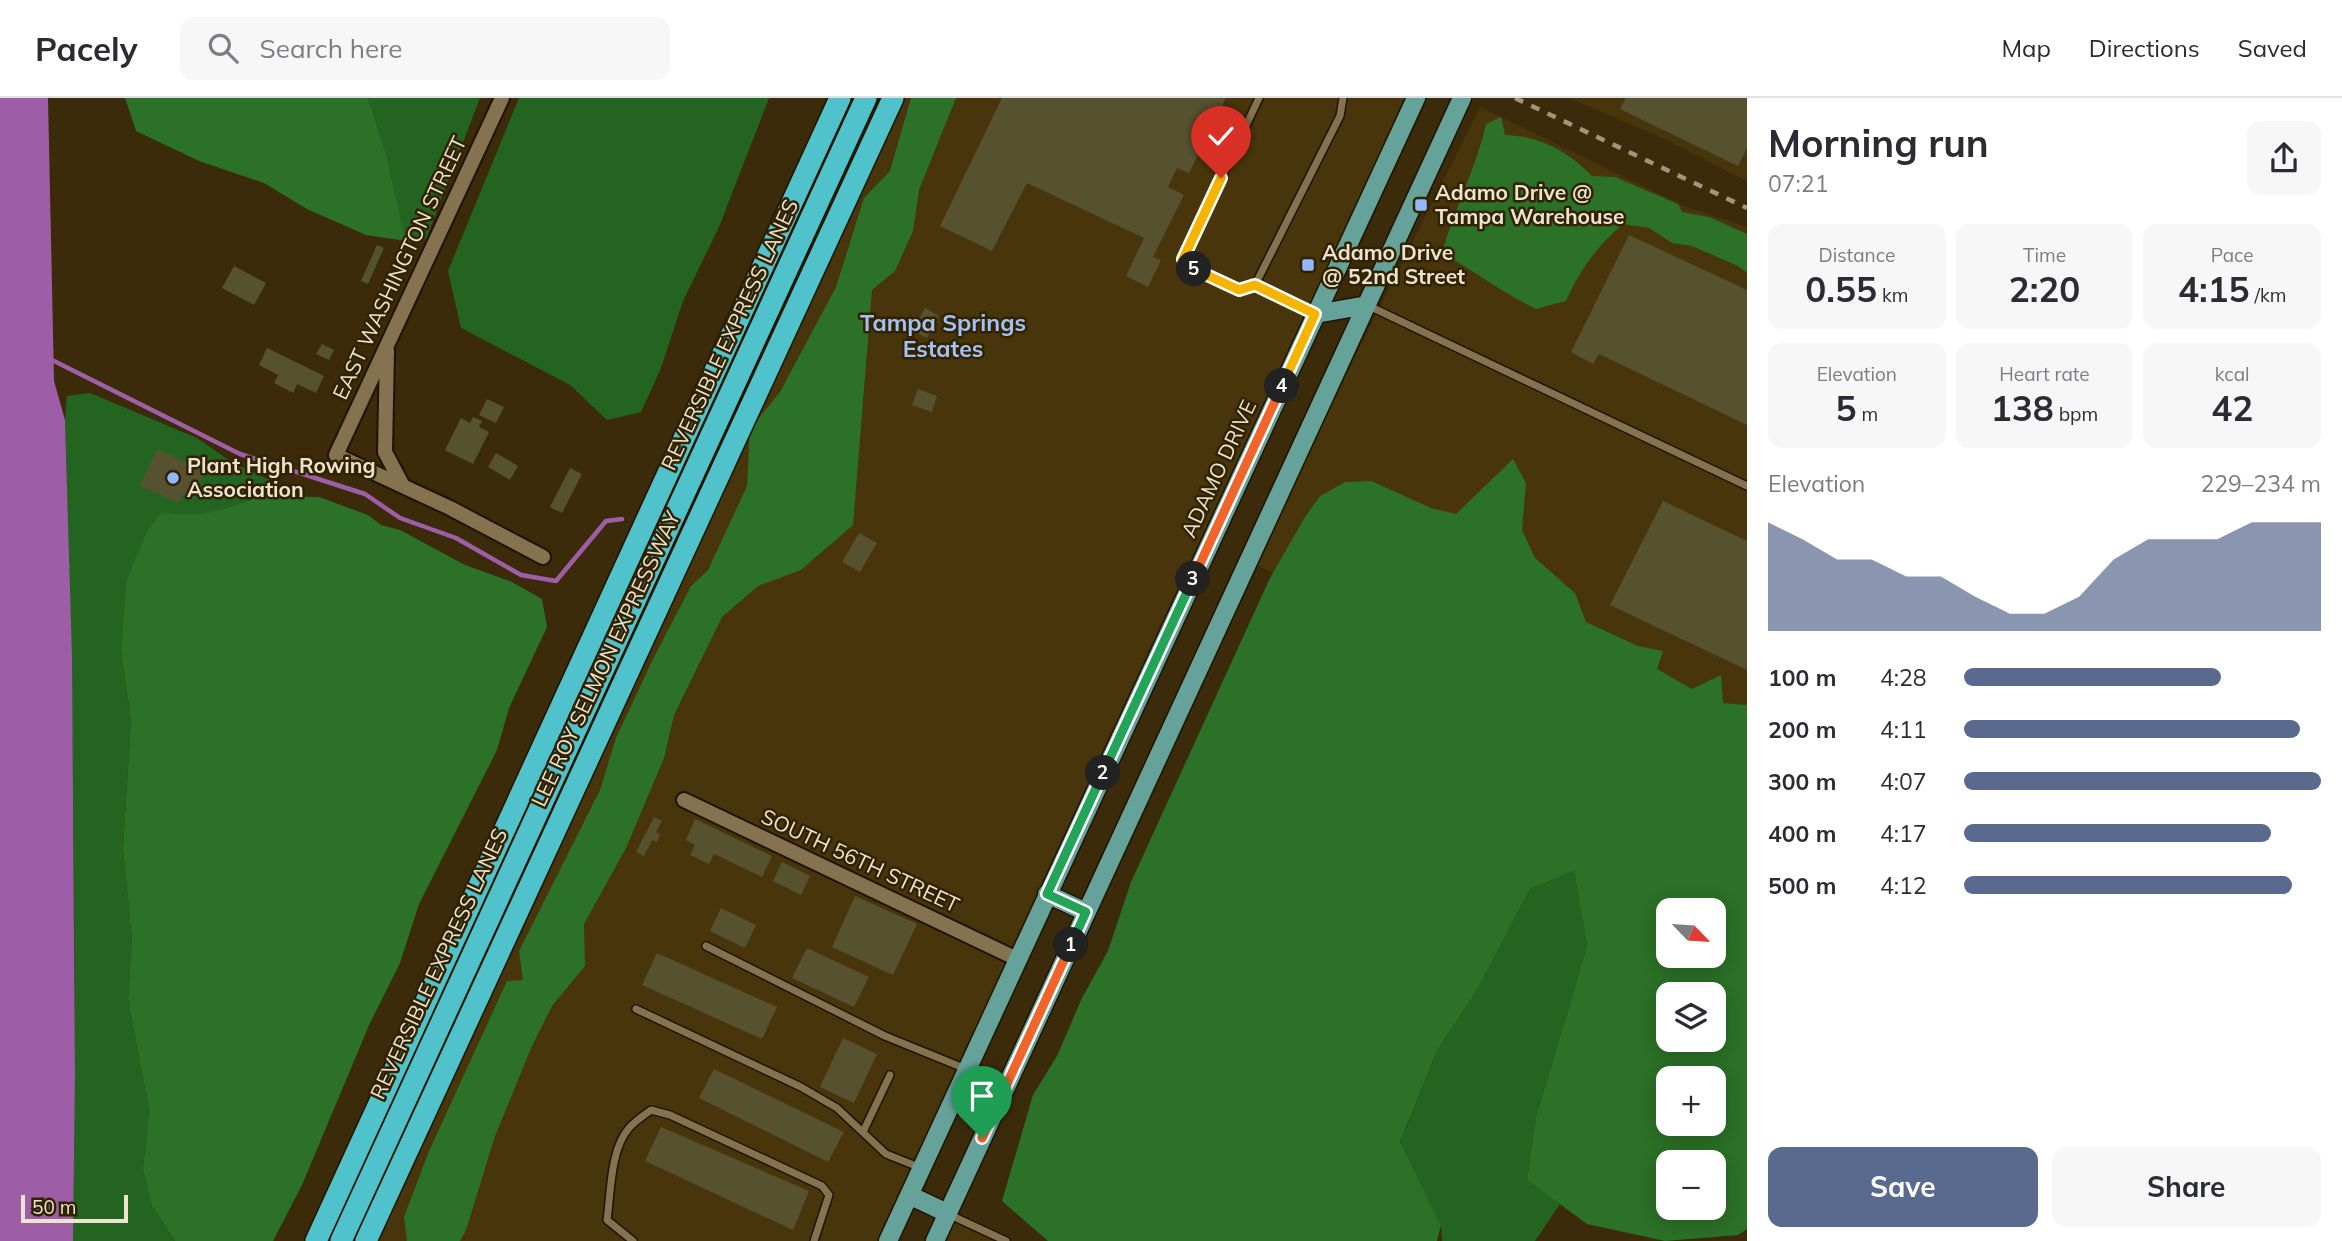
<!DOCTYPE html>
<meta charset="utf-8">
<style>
body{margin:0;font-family:Mulish,sans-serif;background:#f7f7f7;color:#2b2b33;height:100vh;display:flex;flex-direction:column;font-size:26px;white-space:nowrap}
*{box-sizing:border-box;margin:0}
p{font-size:23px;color:#7c7c81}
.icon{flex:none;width:38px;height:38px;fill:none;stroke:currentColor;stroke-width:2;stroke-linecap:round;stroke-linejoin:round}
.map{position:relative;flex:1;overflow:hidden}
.panel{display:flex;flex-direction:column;background:#fff;width:595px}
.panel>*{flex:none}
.needle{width:46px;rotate:115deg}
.tools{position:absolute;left:1656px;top:800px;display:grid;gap:14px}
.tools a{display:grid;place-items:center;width:70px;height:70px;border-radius:14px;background:#fff;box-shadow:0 4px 18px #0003;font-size:35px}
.scale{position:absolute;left:21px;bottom:18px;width:107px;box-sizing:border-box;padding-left:7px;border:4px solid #ede3d1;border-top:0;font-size:19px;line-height:24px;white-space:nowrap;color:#ede3d1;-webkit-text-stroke:5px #312201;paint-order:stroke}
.pin{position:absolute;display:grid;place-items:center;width:60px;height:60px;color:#fff;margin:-72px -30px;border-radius:50% 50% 50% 0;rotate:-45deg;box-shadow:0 0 7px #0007}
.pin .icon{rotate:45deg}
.km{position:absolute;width:35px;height:35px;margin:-18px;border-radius:50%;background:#222;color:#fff;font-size:19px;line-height:35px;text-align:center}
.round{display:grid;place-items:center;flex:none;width:74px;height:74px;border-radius:14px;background:#f7f7f7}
.headline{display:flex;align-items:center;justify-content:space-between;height:119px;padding:0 21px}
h1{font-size:38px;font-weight:700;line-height:52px}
.metrics{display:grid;grid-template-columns:repeat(3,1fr);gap:10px;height:119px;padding:7px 21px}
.metrics div{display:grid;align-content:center;border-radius:14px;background:#f7f7f7;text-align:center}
.metrics b{font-size:35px;font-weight:700}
.metrics small{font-size:19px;font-weight:400}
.metrics p{font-size:19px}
.chart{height:196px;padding:14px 21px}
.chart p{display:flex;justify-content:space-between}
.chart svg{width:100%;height:126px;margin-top:7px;fill:#596a8e;opacity:.7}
.button{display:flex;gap:14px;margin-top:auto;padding:14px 21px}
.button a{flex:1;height:80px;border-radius:14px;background:#596a8e;color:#fff;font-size:28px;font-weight:700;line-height:80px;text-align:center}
.button a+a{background:#f7f7f7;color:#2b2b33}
ul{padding:0 21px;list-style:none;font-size:23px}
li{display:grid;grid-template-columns:112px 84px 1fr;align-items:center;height:52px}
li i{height:18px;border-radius:9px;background:#596a8e}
header{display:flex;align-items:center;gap:42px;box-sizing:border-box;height:98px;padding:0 35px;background:#fff;border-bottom:2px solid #e1e1e2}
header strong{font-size:33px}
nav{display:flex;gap:38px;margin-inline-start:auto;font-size:24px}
.search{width:490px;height:63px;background:#f7f7f7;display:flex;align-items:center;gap:18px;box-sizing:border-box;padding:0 24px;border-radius:14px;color:#7c7c81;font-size:26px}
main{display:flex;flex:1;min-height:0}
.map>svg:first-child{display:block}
.built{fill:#48350b}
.green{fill:#246421}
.forest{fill:#2b7127;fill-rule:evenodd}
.water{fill:#9e5ea7}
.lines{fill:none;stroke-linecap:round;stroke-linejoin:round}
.stream{stroke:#9e5ea7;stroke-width:4.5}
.building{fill:#565230}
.lane-casing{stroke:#201400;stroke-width:10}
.street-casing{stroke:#201400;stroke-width:18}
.primary-casing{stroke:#201400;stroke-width:21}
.highway-casing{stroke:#201400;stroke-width:24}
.lane{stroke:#847251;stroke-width:7}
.street{stroke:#847251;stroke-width:14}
.primary{stroke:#64a29a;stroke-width:18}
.highway{stroke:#4fc2cb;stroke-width:21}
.rail{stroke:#a1957d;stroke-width:4.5;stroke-dasharray:9 9;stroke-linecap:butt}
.split-1-casing{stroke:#fff;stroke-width:14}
.split-2-casing{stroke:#fff;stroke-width:14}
.split-3-casing{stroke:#fff;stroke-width:14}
.split-4-casing{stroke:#fff;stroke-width:14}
.split-5-casing{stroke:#fff;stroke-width:14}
.split-6-casing{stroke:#fff;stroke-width:14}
.split-1{stroke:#f0652b;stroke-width:9}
.split-2{stroke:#22a559;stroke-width:9}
.split-3{stroke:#22a559;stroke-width:9}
.split-4{stroke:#f0652b;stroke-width:9}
.split-5{stroke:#f5b400;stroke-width:9}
.split-6{stroke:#f5b400;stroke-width:9}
.poi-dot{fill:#92b7fd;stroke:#312201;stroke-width:2.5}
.labels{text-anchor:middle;stroke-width:5;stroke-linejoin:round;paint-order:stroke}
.poi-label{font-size:21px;font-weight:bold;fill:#ede3d1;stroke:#312201;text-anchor:start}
.street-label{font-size:21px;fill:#ede3d1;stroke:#312201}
.neighbourhood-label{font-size:23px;font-weight:bold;fill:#a4c1f4;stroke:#312201}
</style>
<header>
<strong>Pacely</strong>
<div class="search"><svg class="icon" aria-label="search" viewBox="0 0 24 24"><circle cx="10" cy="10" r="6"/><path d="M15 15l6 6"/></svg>Search here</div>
<nav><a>Map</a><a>Directions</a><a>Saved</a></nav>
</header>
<main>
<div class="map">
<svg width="1747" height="1143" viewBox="0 0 1747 1143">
<rect width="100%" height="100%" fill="#3b2b0b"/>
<!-- built -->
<path class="built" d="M897,0H1410L1114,632L880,1143H367Z
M1569,0H1747V83L1658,38Z
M1480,9L1684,108L1747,129V720L1385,527L1252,465Z
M944,1120L995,1143H934Z"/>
<!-- green -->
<path class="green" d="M368,0H480L426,141L407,146Z
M519,0H769L719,129L683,203L661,270L641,314L607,322L570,287L461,230L448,173Z
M90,295L197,340L233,365L296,394L258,398L223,414L183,419L162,415L121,552L131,623L123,750L132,842L128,901L149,1012L143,1071L153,1107L175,1143H73C77,869 73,595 65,322L67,298Z
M1574,773L1587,848L1536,1019L1527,1082L1560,1106L1535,1143H1442L1441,1127L1400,1045L1438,951L1476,894L1530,791Z"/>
<!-- forest -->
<path class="forest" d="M125,0H368L385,54L406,143L366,137L307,111L264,85L199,63L136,33Z
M911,0H956L919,92L913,133L895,173L872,192L853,427L801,472L758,488L722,519L674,617L664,660L626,750L584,826L585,868L552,908L532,948L495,1038L466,1132L460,1143H407L404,1119L429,1053L507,883L523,882L519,853L600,692L616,640L654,559L691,488L708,472L747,388L750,331L780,294L836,189L864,100L890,73Z
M1501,19L1505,37C1539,38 1568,53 1592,78L1615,79L1678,106L1682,114L1709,119L1747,136V175L1738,168L1692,148L1672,145L1649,130L1623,126C1597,148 1580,172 1566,203L1536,211C1503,195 1474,173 1442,155C1454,111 1476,71 1486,26Z
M1513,361L1526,385L1522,432L1535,460L1575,495L1586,524L1638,548L1663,553L1657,571L1692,591L1721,577L1723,605L1747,607V1131L1738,1137L1665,1143L1587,1126L1527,1082L1536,1019L1587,848L1574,773L1530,791L1476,894L1438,951L1400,1044L1441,1127L1437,1143H1048L1002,1103L1033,997L1057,958L1082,900L1108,853L1131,784L1270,480L1305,419L1320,398L1345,384L1371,383L1431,410L1456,416ZM1668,812H1713V858H1668ZM1668,896H1713V942H1668ZM1713,980V1026H1668V980ZM1713,1064V1110H1668V1064Z
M258,398L319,399L368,417L381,427L400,432L465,467L512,484L542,501L547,529L509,610L497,652L419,806L400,865L370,925L302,1087L273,1143H175L152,1107L143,1071L149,1012L128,901L132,842L123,750L131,623L121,552L127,480L148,432L162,414C197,421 226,413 258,398Z"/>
<!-- water -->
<path class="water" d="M0,0H48L54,283L65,322L72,559L75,976L73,1143H0Z"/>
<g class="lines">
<!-- stream -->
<path class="stream" d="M54,263L240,356L365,396L400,420L456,440L521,477L556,483L606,423L622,421"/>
</g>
<!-- building -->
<path class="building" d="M1002,0H1226L1189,75L1177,70L1168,89L1184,97L1153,159L1161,162L1148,189L1126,178L1144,140L1027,85L992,153L940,128Z
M1626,0H1747V50L1738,68L1620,11Z
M1629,137L1747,192V327L1599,256L1593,266L1571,254Z
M377,147L384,150L368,186L361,183Z
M234,168L266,185L254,207L222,190Z
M925,210L939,218L927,240L913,233Z
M322,246L334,252L329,262L316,256Z
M267,250L324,278L316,295L297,286L293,295L274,285L278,277L259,267Z
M918,291L937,298L932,314L912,307Z
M487,301L504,309L496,325L479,317Z
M473,319L482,323L479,329L489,334L473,366L445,352L461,320L470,325Z
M157,351L205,373L193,401L183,396L179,405L140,388Z
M496,355L518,368L510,382L488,369Z
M570,370L582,376L562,415L550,409Z
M1663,403L1747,443V572L1610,507Z
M859,435L877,445L860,474L842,464Z
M654,719L662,723L656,734L660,736L657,744L652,742L644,758L636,754Z
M695,721L772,758L762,779L714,756L709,766L690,757L695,747L686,742Z
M782,764L810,778L801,797L773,783Z
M855,798L917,826L893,877L832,849Z
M721,810L756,827L745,850L710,833Z
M807,850L869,879L854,909L792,880Z
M657,855L777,909L762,941L642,887Z
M843,940L877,956L854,1005L820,989Z
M714,971L844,1034L828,1064L699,1000Z
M661,1029L809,1093L793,1132L645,1063Z"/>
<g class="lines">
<defs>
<path id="lane" d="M1259,0L1183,161L1186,167L1239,192L1255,187L1340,18L1343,0
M1255,187L1315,215
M1369,208L1747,388
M706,848L885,938L966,971
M636,911L801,989L837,1010L886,1056L921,1070
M863,1034L890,977
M948,1116L1006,1143
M633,1143L607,1122C611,1094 610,1052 629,1030C635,1023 644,1017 651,1012L670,1017L822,1088L829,1097L814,1143"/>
<path id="street" d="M502,0L336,357L450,410L543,459
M387,252L385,354L403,388
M684,702L1017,861"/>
<path id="primary" d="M1316,216L1367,207
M1047,796L1086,814
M909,1097L947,1115
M888,1143L1416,0
M935,1143L1462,0"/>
<path id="highway" d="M316,1143L840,0
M341,1143L866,0
M366,1143L893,0"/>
</defs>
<!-- lane casing -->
<use href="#lane" class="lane-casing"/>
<!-- street casing -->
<use href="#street" class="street-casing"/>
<!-- primary casing -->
<use href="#primary" class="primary-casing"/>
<!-- highway casing -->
<use href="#highway" class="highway-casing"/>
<!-- lane -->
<use href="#lane" class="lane"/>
<!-- street -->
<use href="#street" class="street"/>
<!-- primary -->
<use href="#primary" class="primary"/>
<!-- highway -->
<use href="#highway" class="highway"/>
<!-- rail -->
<path class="rail" d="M1515,0L1747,110"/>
</g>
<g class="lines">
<defs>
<path id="split-1" d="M982,1040L1071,847"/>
<path id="split-2" d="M1071,847L1086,814L1047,796L1103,675"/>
<path id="split-3" d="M1103,675L1193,481"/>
<path id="split-4" d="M1193,481L1282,288"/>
<path id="split-5" d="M1194,171L1239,192L1255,187L1315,216L1282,288"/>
<path id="split-6" d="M1194,171L1183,161L1221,80"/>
</defs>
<!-- split-1 casing -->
<use href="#split-1" class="split-1-casing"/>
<!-- split-2 casing -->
<use href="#split-2" class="split-2-casing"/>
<!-- split-3 casing -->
<use href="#split-3" class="split-3-casing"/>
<!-- split-4 casing -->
<use href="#split-4" class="split-4-casing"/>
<!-- split-5 casing -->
<use href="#split-5" class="split-5-casing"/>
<!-- split-6 casing -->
<use href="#split-6" class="split-6-casing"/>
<!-- split-1 -->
<use href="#split-1" class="split-1"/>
<!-- split-2 -->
<use href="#split-2" class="split-2"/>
<!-- split-3 -->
<use href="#split-3" class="split-3"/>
<!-- split-4 -->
<use href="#split-4" class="split-4"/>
<!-- split-5 -->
<use href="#split-5" class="split-5"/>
<!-- split-6 -->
<use href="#split-6" class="split-6"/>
</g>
<!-- markers -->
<g class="poi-dot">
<rect x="1414" y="100" width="14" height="14" rx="3.5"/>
<rect x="1301" y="160" width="14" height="14" rx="3.5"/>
<circle cx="173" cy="380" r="7"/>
</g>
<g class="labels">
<!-- poi labels -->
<g class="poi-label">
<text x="1435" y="102">Adamo Drive @<tspan x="1435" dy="24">Tampa Warehouse</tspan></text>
<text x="1322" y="162">Adamo Drive<tspan x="1322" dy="24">@ 52nd Street</tspan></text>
<text x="187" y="375">Plant High Rowing<tspan x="187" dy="24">Association</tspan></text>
</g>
<!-- street labels -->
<g class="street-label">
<text transform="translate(400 170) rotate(-65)" y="7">EAST WASHINGTON STREET</text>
<text transform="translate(730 237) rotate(-65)" y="7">REVERSIBLE EXPRESS LANES</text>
<text transform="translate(1219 371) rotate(-65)" y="7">ADAMO DRIVE</text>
<text transform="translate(606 561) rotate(-65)" y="7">LEE ROY SELMON EXPRESSWAY</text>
<text transform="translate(860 763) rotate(25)" y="7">SOUTH 56TH STREET</text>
<text transform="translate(439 866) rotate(-65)" y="7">REVERSIBLE EXPRESS LANES</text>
</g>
<!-- neighbourhood labels -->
<g class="neighbourhood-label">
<text x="943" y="233">Tampa Springs<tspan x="943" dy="26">Estates</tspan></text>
</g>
</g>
</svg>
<div class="tools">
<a><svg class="needle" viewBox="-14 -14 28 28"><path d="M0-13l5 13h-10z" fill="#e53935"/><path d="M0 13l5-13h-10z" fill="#7c7c81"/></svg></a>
<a><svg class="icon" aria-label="layers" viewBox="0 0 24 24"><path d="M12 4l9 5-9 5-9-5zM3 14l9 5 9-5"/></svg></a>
<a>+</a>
<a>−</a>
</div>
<div class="scale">50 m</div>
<div class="pin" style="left:982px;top:1040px;background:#1e9e55"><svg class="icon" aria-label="arrive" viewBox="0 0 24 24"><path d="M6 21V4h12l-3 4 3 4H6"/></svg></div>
<div class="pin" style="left:1221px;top:80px;background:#d93025"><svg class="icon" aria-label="check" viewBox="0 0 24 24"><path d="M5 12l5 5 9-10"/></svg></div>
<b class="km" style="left:1071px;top:847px">1</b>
<b class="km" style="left:1103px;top:675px">2</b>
<b class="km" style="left:1193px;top:481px">3</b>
<b class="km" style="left:1282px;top:288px">4</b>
<b class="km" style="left:1194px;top:171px">5</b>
</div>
<section class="panel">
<div class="headline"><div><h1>Morning run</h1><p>07:21</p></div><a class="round"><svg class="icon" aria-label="share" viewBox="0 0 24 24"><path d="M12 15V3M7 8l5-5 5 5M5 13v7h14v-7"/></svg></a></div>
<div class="metrics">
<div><p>Distance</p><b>0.55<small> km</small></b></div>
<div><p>Time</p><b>2:20</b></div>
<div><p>Pace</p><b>4:15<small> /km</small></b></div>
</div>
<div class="metrics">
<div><p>Elevation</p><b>5<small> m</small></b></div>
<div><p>Heart rate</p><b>138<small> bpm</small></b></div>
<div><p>kcal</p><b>42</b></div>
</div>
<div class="chart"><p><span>Elevation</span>229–234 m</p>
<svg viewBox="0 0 160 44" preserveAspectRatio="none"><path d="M0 44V6L10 12L20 19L30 19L40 25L50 25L60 32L70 38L80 38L90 32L100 19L110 12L120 12L130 12L140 6L150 6L160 6V44z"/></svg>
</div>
<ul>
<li><b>100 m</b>4:28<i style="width:72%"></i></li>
<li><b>200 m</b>4:11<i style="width:94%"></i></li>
<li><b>300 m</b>4:07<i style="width:100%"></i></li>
<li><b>400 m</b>4:17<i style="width:86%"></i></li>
<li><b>500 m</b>4:12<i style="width:92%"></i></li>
</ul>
<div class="button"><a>Save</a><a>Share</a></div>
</section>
</main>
